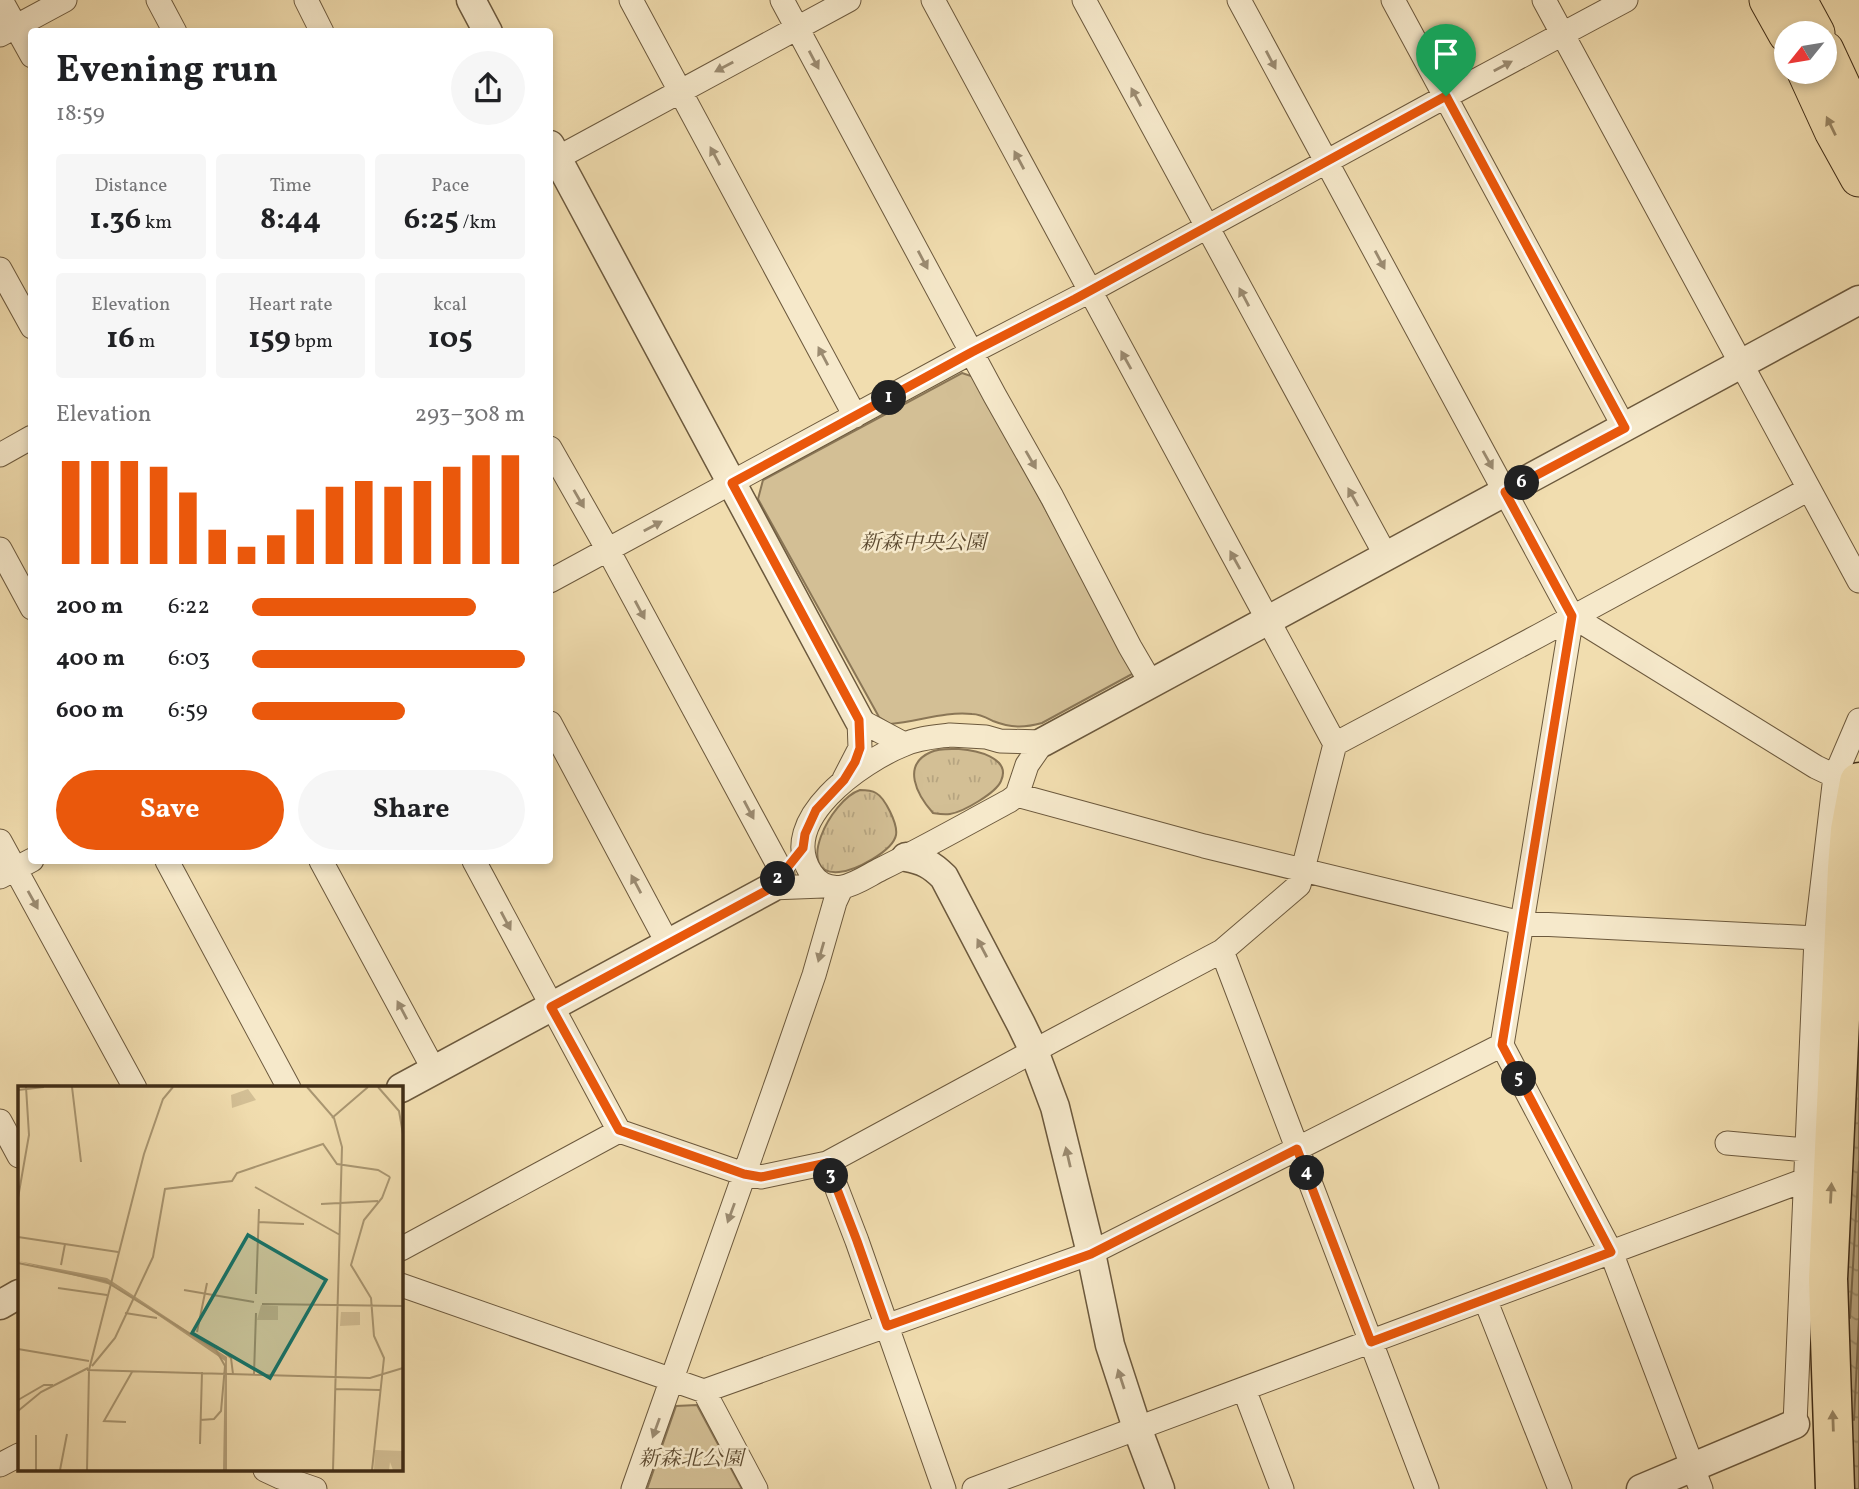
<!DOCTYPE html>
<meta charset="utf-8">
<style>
body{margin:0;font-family:Vollkorn,"Noto Serif JP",serif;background:#f6f6f6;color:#202124;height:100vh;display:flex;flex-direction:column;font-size:26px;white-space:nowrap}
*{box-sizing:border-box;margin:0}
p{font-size:23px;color:#757577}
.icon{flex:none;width:38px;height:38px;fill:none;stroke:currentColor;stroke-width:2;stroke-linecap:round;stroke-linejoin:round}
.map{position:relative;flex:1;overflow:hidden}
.details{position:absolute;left:28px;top:28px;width:525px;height:836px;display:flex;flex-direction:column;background:#fff;border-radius:7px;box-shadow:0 4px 10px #0003}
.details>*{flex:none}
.needle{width:46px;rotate:240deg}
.tools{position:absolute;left:1774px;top:21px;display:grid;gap:14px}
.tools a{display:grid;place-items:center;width:63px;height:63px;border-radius:50%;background:#fff;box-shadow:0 4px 10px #0003;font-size:35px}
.pin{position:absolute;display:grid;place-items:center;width:60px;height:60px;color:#fff;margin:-72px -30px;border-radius:50% 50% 50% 0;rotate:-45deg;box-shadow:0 0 7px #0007}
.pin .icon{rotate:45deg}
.km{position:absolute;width:35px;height:35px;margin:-18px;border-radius:50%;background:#222;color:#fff;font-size:19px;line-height:35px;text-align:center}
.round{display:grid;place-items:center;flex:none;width:74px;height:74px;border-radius:37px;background:#f6f6f6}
.overview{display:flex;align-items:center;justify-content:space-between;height:119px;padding:0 28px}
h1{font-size:38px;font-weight:700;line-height:52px}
.figures{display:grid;grid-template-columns:repeat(3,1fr);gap:10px;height:119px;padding:7px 28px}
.figures div{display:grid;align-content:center;border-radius:7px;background:#f6f6f6;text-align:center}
.figures b{font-size:30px;font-weight:700}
.figures small{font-size:19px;font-weight:400}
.figures p{font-size:19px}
.chart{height:196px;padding:14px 28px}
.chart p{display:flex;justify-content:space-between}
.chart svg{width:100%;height:126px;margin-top:7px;stroke:#ea580c;stroke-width:6}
.cta{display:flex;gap:14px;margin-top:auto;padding:14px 28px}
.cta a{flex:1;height:80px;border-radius:42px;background:#ea580c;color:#fff;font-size:28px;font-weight:700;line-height:80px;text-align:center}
.cta a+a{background:#f6f6f6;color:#202124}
ul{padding:0 28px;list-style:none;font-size:23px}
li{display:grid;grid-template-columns:112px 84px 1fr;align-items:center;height:52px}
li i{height:18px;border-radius:9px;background:#ea580c}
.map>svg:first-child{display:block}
.grass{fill:url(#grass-tufts);stroke:#8a7656;stroke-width:2}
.park{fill:#d3bf95;stroke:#8a7656;stroke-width:2}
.water{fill:url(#water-ripples);stroke:#867353;stroke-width:2}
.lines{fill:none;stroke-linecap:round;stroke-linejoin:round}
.shore{stroke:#7a6749;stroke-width:2}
.minor-casing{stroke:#6c593d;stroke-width:25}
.tertiary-casing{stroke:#6c593d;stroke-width:31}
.trunk-casing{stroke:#402d17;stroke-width:39}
.motorway-casing{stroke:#402d17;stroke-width:41}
.minor{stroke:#f6e9cb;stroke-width:23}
.tertiary{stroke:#f6e9cb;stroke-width:28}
.trunk{stroke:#f1ddaf;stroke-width:37}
.motorway{stroke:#f1ddaf;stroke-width:38}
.oneway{fill:#9b8b71}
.oneway2{fill:#988563}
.route-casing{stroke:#fff;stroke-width:14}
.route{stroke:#ea580c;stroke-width:9}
.labels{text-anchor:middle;stroke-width:5;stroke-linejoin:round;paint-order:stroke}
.park-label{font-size:21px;font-style:italic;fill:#5d4a30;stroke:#f6e9cb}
.inset-road{fill:none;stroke:#aa9772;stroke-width:2}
.view{fill:#0f766e;fill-opacity:0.15;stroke:#0f766e;stroke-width:3.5}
.inset-edge{fill:none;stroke:#402d17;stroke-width:3.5}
</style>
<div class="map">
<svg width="1859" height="1489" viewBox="0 0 1859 1489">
<defs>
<pattern id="grass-tufts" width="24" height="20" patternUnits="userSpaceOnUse" patternTransform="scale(1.75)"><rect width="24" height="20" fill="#d3bf95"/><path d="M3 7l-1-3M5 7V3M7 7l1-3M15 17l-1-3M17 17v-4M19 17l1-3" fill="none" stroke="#b6a480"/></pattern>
<pattern id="water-ripples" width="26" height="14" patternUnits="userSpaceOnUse" patternTransform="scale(1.75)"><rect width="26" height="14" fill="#b5a17b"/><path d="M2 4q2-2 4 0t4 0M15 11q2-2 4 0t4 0" fill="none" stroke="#958464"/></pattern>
</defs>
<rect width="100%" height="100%" fill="#f1ddaf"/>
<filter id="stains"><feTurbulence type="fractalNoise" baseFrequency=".00286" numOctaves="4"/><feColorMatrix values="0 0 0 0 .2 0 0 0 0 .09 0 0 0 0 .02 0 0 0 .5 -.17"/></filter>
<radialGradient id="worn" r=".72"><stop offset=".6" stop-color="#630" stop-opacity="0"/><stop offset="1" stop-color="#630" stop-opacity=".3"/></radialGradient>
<!-- grass -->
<path class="grass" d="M959,749C974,750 1012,757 1001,781C996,793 963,812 950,814C944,815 939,814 933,813C917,795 901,765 931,752C939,748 950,749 959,749Z
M860,790C866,790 871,790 876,793C885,798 898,824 896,835C893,851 855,871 839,872C793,876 830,800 860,790Z"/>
<!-- park -->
<path class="park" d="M962,373L974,377L1134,673L1042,723C1024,728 1011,728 993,721C987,718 980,714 972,714C944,711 918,722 890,724L879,717L758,499L763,480Z
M697,1405L742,1489H647L676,1406Z"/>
<!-- water -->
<path class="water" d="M1859,1041V1489H1834Z"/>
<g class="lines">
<!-- shore -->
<path class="shore" d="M1850,1318L1859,1162
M1854,1420L1859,1319"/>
<defs>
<path id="minor" d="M1,0L32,56
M158,0L175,32
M306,0L322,32
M631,0L855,416
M782,0L995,396L1052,497L1130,647L1151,683
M1084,0L1386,556
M1239,0L1572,616L1816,767L1835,776L1816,938L1795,1424
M1393,0L1624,427
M1544,0L1859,581
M0,35L65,0
M550,162L849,0
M0,269L32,327
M550,448L608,550L783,874
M0,455L32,437
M0,549L32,608
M550,581L972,352L1090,291L1430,105L1626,0
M1572,616L1502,1045L1611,1252L1701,1489
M859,720L904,744
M550,723L668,944
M950,735L986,737L1000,741L1043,742L1027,765L1017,795L1009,801C966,824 924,848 881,869C869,875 855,885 842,887C828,889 818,884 811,873C776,820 863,761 903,745C918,738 935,737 950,735Z
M1335,744L1540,635L1809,489
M1835,776L1859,720
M844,779L860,748L859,720
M1017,795L1204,846L1521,923L1816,938
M0,841L135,1088
M167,861L289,1088
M321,861L434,1070
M474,861L619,1131L744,1174L761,1177L827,1163L1056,1039L1222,951L1299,885L1335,744L933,0
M0,877L32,860
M771,888L823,886
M1222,951L1427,1489
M0,1121L19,1156
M1727,1143L1806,1150
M827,1163L857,1241L944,1489
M401,1249L619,1131
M401,1285L704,1391L1091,1253L1502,1045
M1485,1299L1560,1489
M1244,1389L1282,1489
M704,1391L756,1489
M0,1465L19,1455
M265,1470L280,1477L315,1489
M633,1489L779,1076L814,975L835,902L842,887
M974,1489L1805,1180"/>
<path id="tertiary" d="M471,0L488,32
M550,145L859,720
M1043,742L1859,300
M906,857C923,860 932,865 944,877L1021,1024L1034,1051L1055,1107L1091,1253L1110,1345L1137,1428L1160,1489
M401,1088L771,888
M0,1305L19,1294
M1641,1489L1795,1424"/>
<path id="trunk" d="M1768,0L1787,34
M1798,0L1816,33
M1825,50L1859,123
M1806,72L1833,131L1859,178"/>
<path id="motorway" d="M1835,1489L1828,1279L1847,868L1850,830L1859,782"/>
</defs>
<!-- minor casing -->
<use href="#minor" class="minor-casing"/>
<!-- tertiary casing -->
<use href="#tertiary" class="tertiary-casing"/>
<!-- trunk casing -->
<use href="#trunk" class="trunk-casing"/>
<!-- motorway casing -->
<use href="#motorway" class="motorway-casing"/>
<!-- minor -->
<use href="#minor" class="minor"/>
<!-- tertiary -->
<use href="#tertiary" class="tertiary"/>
<!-- trunk -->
<use href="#trunk" class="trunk"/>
<!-- motorway -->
<use href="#motorway" class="motorway"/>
</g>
<!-- one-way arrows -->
<defs><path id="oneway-solid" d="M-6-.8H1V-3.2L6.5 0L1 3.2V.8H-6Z" transform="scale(1.75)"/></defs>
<g class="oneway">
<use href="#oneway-solid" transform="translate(814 60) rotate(62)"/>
<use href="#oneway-solid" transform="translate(1271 60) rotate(62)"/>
<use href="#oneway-solid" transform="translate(1503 66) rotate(-28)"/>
<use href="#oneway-solid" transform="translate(724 67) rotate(152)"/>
<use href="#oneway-solid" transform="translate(1136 97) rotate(-118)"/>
<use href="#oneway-solid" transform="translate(715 156) rotate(-118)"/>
<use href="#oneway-solid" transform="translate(1019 160) rotate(-118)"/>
<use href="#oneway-solid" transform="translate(923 260) rotate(62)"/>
<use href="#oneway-solid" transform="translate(1380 260) rotate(62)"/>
<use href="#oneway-solid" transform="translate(1244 297) rotate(-118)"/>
<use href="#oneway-solid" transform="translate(823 356) rotate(-118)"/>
<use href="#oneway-solid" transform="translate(1126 360) rotate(-119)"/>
<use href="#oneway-solid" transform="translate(1031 460) rotate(60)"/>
<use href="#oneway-solid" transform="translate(1488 460) rotate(61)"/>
<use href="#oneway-solid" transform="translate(1353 497) rotate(-119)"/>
<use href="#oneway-solid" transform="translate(579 499) rotate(60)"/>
<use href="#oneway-solid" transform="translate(653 526) rotate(-28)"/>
<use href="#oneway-solid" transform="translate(1235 560) rotate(-119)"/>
<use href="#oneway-solid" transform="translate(640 610) rotate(62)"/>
<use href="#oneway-solid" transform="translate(749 810) rotate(62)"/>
<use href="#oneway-solid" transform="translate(636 884) rotate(-118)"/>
<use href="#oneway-solid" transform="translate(33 900) rotate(61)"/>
<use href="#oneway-solid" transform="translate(506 921) rotate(62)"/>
<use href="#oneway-solid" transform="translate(982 948) rotate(-118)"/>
<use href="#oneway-solid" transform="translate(821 952) rotate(106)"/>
<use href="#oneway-solid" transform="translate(402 1010) rotate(-118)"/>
<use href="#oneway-solid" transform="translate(1068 1157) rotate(-103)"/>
<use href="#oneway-solid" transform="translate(731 1213) rotate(110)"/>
<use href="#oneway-solid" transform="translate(1121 1379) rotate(-108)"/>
<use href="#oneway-solid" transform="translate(656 1428) rotate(110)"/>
</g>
<g class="oneway2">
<use href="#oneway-solid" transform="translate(1831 126) rotate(-116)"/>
<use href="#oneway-solid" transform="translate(1831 1193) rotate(-87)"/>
<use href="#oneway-solid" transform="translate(1833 1421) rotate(-92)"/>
</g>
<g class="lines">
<defs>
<path id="route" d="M1446,96L1625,428L1505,492L1572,616L1502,1045L1611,1252L1371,1342L1297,1149L1091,1254L887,1326L857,1241L827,1163L761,1177L744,1174L619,1130L551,1007L771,888L803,848L805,834L816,810L844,780L855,762L860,748L859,720L732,483L972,352L1075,299Z"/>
</defs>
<!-- route casing -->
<use href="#route" class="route-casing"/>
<!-- route -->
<use href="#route" class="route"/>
</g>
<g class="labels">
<!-- park labels -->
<g class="park-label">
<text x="923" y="549">新森中央公園</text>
<text x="691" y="1465">新森北公園</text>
</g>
</g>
<!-- overview -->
<g transform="translate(18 1086)">
<rect width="385" height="385" fill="#f1ddaf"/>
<path d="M230,3L238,14L214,22L213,9ZM243,219L260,220V234H239ZM323,226H342V239L322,240ZM357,364L385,365L384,384H375L372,376L371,384H356Z" fill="#d3bf95"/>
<path d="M0,175L89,192L209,271V384H205L207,275L97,200Z" fill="#b5a17b"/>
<path class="inset-road" d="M54,1L63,76M289,1L316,32L324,61L315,384M360,1L381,25L385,48M0,4L26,1M314,32L350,1M237,101L322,149M0,112L11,49L8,1M303,118L360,115M240,136L286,138M0,151L100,166M0,177L87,195L198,264L207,280L203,325L196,333L182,334M43,179L47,158M40,202L89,209M166,204L236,216M238,208L241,123M244,218L385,220M107,227L139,232M179,246L189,197M198,260L213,272L215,288M0,263L71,275M74,280L97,252L135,171L147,103L214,95L219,87L305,58L319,78L360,84L372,91M69,284L352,292L385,282M236,288L238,227M318,303L362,304M0,314L26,299H35M0,325L23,306L70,282M108,336L86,335L114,286M182,358L184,286M18,384V349M42,384L49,348M69,384L71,284L126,68L145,13L155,1M354,384L366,272L356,250L353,212L333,179L346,134L364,112L372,91"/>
<path class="view" d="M230,149L308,194L252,292L174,247Z"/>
<rect width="385" height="385" class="inset-edge"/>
</g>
<rect width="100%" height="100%" filter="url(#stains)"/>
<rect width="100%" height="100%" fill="url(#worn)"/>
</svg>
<div class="tools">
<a><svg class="needle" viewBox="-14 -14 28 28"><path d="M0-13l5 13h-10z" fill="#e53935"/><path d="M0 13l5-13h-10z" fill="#757577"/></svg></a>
</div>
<div class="pin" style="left:1446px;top:96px;background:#1e9e55"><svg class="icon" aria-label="arrive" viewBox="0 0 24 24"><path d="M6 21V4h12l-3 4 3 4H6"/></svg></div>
<b class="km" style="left:889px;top:398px">1</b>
<b class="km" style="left:778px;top:879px">2</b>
<b class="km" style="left:831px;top:1176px">3</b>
<b class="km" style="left:1307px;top:1173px">4</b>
<b class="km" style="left:1519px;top:1079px">5</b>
<b class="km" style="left:1522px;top:483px">6</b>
<section class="details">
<div class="overview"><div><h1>Evening run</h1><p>18:59</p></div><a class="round"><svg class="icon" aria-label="share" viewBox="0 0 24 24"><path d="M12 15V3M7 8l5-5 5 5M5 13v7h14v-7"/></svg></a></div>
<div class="figures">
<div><p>Distance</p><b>1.36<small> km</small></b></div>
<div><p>Time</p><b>8:44</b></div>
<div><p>Pace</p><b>6:25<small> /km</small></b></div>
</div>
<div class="figures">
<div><p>Elevation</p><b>16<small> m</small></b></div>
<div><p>Heart rate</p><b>159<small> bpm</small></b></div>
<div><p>kcal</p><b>105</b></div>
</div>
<div class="chart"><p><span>Elevation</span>293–308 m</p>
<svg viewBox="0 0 160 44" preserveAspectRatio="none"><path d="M5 44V8M15 44V8M25 44V8M35 44V10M45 44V19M55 44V32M65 44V38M75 44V34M85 44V25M95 44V17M105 44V15M115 44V17M125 44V15M135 44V10M145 44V6M155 44V6"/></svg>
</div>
<ul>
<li><b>200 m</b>6:22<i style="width:82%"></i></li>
<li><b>400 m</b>6:03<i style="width:100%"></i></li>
<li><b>600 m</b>6:59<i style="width:56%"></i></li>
</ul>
<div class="cta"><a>Save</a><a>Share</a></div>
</section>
</div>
